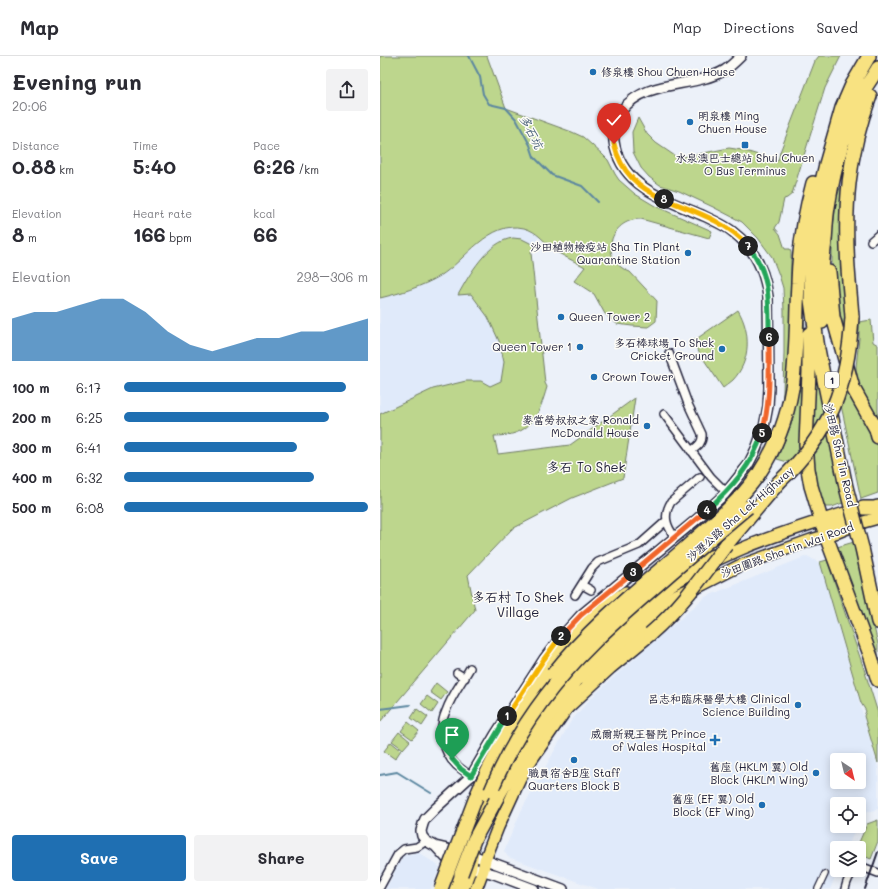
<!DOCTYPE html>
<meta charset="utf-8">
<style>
body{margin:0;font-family:Mali,"LXGW WenKai TC",sans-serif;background:#f2f2f3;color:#2b2b33;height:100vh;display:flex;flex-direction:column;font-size:15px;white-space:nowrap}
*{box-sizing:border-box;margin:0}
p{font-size:13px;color:#7c7c81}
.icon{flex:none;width:22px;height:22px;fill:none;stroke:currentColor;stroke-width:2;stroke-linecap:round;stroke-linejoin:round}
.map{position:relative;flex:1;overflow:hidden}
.drawer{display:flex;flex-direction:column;background:#fff;width:380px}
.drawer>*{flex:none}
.needle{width:26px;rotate:145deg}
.buttons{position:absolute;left:450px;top:697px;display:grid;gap:8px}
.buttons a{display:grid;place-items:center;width:36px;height:36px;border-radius:4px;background:#fff;box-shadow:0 2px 10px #0003;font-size:20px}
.pin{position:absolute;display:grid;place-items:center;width:34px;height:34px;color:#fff;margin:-41px -17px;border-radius:50% 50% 50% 0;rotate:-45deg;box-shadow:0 0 4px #0007}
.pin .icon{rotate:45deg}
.km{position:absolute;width:20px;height:20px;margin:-10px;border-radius:50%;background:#222;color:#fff;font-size:11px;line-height:20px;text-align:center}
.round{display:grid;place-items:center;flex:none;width:42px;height:42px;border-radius:4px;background:#f2f2f3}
.overview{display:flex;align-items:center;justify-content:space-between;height:68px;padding:0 12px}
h1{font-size:22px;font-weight:700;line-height:30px}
.stats{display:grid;grid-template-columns:repeat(3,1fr);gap:6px;height:68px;padding:4px 12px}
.stats div{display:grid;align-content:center}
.stats b{font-size:20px;font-weight:700}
.stats small{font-size:11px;font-weight:400}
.stats p{font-size:11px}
.chart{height:112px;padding:8px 12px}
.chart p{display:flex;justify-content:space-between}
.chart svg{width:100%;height:72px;margin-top:4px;fill:#1f6fb2;opacity:.7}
.button{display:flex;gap:8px;margin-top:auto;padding:8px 12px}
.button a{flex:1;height:46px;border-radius:4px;background:#1f6fb2;color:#fff;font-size:16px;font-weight:700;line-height:46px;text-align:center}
.button a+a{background:#f2f2f3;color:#2b2b33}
ul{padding:0 12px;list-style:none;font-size:13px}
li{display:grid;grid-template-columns:64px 48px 1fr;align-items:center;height:30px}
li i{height:10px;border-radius:5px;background:#1f6fb2}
header{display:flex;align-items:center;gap:24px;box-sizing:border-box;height:56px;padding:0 20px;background:#fff;border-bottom:1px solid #e1e1e2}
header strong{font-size:19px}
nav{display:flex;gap:22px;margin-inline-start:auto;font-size:14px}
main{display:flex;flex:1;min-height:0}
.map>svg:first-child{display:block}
.built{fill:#e0eafa;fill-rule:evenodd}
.green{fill:#bdd68d;stroke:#707c64}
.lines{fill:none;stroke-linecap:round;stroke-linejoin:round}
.stream{stroke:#5c87a0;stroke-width:2}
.pedestrian-casing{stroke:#22223b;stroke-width:8}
.minor-casing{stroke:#22223b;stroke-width:10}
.tertiary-casing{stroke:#22223b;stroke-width:12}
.primary-casing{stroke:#22223b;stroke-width:14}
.motorway-casing{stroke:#22223b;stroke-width:16}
.pedestrian{stroke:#fdfcf7;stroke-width:5.5}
.minor{stroke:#fdfcf7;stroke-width:7}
.tertiary{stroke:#fdfcf7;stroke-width:9}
.primary{stroke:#f8e281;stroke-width:11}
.motorway{stroke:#f8e281;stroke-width:13}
.rail{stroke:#22223b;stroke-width:2}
.motorway-bridge-casing{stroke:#22223b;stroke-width:16;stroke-linecap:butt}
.motorway-bridge{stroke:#f8e281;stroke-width:13}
.split-1-casing{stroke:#fff;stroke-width:8}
.split-2-casing{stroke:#fff;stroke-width:8}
.split-3-casing{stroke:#fff;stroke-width:8}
.split-4-casing{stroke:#fff;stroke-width:8}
.split-5-casing{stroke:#fff;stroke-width:8}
.split-6-casing{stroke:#fff;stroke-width:8}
.split-7-casing{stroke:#fff;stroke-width:8}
.split-8-casing{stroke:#fff;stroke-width:8}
.split-9-casing{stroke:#fff;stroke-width:8}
.split-1{stroke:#22a559;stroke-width:5}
.split-2{stroke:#f5b400;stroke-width:5}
.split-3{stroke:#f0652b;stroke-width:5}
.split-4{stroke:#f0652b;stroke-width:5}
.split-5{stroke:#22a559;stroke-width:5}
.split-6{stroke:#f0652b;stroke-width:5}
.split-7{stroke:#22a559;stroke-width:5}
.split-8{stroke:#f5b400;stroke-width:5}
.split-9{stroke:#f5b400;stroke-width:5}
.poi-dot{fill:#1f6fb2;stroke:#fdfcf7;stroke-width:1.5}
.labels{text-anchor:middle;stroke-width:3;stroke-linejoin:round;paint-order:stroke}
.shield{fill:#fdfcf7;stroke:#646373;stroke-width:1}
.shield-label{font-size:10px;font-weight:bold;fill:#22223b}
.poi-label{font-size:11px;fill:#22223b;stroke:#fdfcf7;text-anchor:end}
.street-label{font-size:11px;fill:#22223b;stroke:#fdfcf7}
.water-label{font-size:12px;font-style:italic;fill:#445d76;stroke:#fdfcf7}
.quarter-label{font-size:13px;fill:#22223b;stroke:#fdfcf7}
</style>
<header>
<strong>Map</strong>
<nav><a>Map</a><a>Directions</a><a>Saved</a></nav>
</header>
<main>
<section class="drawer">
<div class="overview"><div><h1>Evening run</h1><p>20:06</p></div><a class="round"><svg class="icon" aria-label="share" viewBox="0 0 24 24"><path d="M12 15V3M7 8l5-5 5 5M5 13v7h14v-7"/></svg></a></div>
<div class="stats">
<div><p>Distance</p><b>0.88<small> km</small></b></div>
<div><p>Time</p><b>5:40</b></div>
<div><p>Pace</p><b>6:26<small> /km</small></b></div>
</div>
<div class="stats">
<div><p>Elevation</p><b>8<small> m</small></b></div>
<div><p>Heart rate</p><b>166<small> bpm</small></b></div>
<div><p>kcal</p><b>66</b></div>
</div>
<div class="chart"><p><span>Elevation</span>298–306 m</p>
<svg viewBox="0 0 160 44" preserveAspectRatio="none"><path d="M0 44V18L10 14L20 14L30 10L40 6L50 6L60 14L70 26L80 34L90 38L100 34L110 30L120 30L130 26L140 26L150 22L160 18V44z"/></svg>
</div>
<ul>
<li><b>100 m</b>6:17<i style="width:91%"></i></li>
<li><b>200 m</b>6:25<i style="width:84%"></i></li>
<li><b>300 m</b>6:41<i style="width:71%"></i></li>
<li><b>400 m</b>6:32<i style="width:78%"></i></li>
<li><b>500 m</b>6:08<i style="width:100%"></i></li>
</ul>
<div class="button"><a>Save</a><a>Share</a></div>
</section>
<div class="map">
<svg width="498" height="833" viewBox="0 0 498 833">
<rect width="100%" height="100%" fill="#ecf1f9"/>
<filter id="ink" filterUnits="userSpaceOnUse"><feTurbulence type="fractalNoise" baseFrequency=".025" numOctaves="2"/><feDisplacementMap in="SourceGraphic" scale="8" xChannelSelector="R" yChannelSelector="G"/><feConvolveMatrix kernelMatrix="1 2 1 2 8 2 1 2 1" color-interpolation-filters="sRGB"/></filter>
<g filter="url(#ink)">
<!-- built -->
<path class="built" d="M132,171L144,172L154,177L159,180L151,197L165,327L167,331L162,350L157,360L149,368L139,375L127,380H120L59,332L52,333L39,340L31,349L10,352L0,365V242L29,234L40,230L58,221L67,215L111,178L121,173Z
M427,500L440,507L498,712V753L482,758L479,765V748H457V770H477L467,792H457V814H458L450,833H218L128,801L124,795L142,753L191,665L211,642L236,619L325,541ZM457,704H479V726H457Z
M38,796L60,811L51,833H6L23,800Z"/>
<!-- green -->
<path class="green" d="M0,0H107L126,52L192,76L203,81L222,98L228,104L235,118L239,124L255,138L275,150L332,175L329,182L261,163C229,163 218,204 250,216L277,245L276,265L268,271L252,270L237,268L225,258L214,238L194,225L205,211C196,206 180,199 173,193C163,185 158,176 144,172C109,164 86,204 60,220C41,231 21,237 0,242Z
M439,0H461L445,32L412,138L407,142L404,143L399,166L395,172L400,178L405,193H410L411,197V201L410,297L409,330L401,357L403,336L404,297V255L403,232L399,219L392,201L378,182L362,166L333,151L299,135L280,129L269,121L261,112L253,96L252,76L258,62L267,78L276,87L298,102L349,92L362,94L398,105L400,96L435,5Z
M465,131L466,239L464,273L456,241L452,211V178L457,141L460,132Z
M133,182L142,183L154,189L151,197L165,327L167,331C158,362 150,380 114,380L118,398L190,389L255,342L243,422L192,442L132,473L88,519L95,554L0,666V358L53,333L86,325H101L110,330L121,325L124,306L119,285L108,261L91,238L78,239C89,219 108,185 133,182Z
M423,238L426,299L422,393L411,407L397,403L411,369L418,333L422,299Z
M358,254C371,276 371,305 353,324C350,327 346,329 343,332L312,286Z
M491,264L493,286L498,289V364L478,330L476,311L479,283V266Z
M435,297L447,354L432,381Z
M466,333L468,334L493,376L498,390V437L481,443L461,349Z
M449,374L465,446L452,451H445L442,448L430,405L444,385Z
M474,486L498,588V608L457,491Z
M447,504L483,610L498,657V707L484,660L486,655L481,647L440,506Z
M56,627L67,636L61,644L50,636Z
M47,640L58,648L52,657L41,648Z
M37,653L48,661L42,670L31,662Z
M28,666L39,675L32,683L21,675Z
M19,676L30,685L23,693L12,685Z
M11,686L21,694L15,703L4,695Z
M498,764V785L491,803L479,798V792H477V791L487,768Z"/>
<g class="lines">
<!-- stream -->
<path class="stream" d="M89,0L100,21L103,38L109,48L126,52L136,63L150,89L154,101L172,119L202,130L218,146
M0,653L30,649
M0,719L17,716L51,737"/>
<defs>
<path id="pedestrian" d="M438,833L445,818"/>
<path id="minor" d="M491,185L498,179
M289,297L308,348L322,378C323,387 318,390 311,395
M284,358L331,421L346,436
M295,481C286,470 283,459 291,446L320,421
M202,529L211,534
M195,539L212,512L218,506L259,489L286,465
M90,612C82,626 71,640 66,655C58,673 62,695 76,709C81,713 86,717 91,720
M77,617L85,622
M479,813L485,812L498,817
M0,831L18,798L24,793L37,791L46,785
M465,833C467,825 469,819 476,814"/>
<path id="tertiary" d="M55,790L67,803L79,808L114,818L154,833
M183,833L92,799L55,790L46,785L42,780L41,775L43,768L45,763L56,752L91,720L115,679L164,603L181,581L201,559L316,464L344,439L368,409L376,393L384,371L388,350L389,332L388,241C385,215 374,192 353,176C345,169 334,165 324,160C289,145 245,133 235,91C232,78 234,64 242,54C267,22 313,33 345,14C351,10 356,5 361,0"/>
<path id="primary" d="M314,533L359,510L431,484L458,476L480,467L498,462
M259,552C323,500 403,476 481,452
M207,625L240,591L254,578L299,544
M143,688L171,644
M83,833L91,811L93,796
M96,833L103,814L105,804L118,771L140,723L152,703L192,645"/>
<path id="motorway" d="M449,216L453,261L473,332L496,373L498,381
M472,261C471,245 469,228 468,212C464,151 468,98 490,40
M442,266C439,238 442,211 445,184C446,173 446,162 448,151C454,112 464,73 482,38C486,29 493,21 498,12
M429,278V316L426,388L428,413L431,430L446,480L491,601L498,624
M412,332C417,297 416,262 418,227C419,193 424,160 433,127
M466,431L445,329L438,293L431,244L432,188L439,138L446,108L462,52L472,29L489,0
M483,452H494L498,451
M442,464C452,472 457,466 467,464C471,463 476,466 480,467
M346,489L399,426
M482,492L498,566
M299,510L308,506L352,496
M149,644C156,634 161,622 168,612C189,582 215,557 246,537
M187,651L230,611L270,578
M118,740C152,681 191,621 243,576C254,567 265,557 277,550C289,543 302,537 315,532
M96,741C106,717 118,694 131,672C138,660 145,648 154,639
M100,766L111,735
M75,833L81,818"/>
</defs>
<!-- pedestrian casing -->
<use href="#pedestrian" class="pedestrian-casing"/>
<!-- minor casing -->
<use href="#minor" class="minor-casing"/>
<!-- tertiary casing -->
<use href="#tertiary" class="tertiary-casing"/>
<!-- primary casing -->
<use href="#primary" class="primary-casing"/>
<!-- motorway casing -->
<use href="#motorway" class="motorway-casing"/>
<!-- pedestrian -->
<use href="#pedestrian" class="pedestrian"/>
<!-- minor -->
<use href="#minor" class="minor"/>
<!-- tertiary -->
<use href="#tertiary" class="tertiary"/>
<!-- primary -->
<use href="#primary" class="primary"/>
<!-- motorway -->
<use href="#motorway" class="motorway"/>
<!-- rail -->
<path class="rail" d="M485,833L498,796"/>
<defs>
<path id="motorway-bridge" d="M399,426C450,378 468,331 472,261
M466,431L482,492
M270,578C300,552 322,521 346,489
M173,618C210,571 258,533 303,494C330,470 357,448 378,419C396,392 407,363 412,332
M111,735C134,679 170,629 213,587C238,562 266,539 292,516C318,494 342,472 368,451
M81,818L94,784L118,740
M61,833L96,741"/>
</defs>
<!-- motorway-bridge casing -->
<use href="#motorway-bridge" class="motorway-bridge-casing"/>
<!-- motorway-bridge -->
<use href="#motorway-bridge" class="motorway-bridge"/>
</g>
</g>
<g class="lines" filter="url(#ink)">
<defs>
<path id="split-1" d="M72,703L81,713L91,720L127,660"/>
<path id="split-2" d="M127,660L164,603L181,580"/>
<path id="split-3" d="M181,580L201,559L253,516"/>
<path id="split-4" d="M253,516L327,454"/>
<path id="split-5" d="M327,454C351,432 373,409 382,377"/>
<path id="split-6" d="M382,377C391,346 389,313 389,281"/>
<path id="split-7" d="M368,190C391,217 389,248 389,281"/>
<path id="split-8" d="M284,143C313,155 348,166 368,190"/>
<path id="split-9" d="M234,88C241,117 259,132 284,143"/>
</defs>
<!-- split-1 casing -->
<use href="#split-1" class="split-1-casing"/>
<!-- split-2 casing -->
<use href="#split-2" class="split-2-casing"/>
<!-- split-3 casing -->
<use href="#split-3" class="split-3-casing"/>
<!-- split-4 casing -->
<use href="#split-4" class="split-4-casing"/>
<!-- split-5 casing -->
<use href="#split-5" class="split-5-casing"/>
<!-- split-6 casing -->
<use href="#split-6" class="split-6-casing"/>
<!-- split-7 casing -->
<use href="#split-7" class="split-7-casing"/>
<!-- split-8 casing -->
<use href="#split-8" class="split-8-casing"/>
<!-- split-9 casing -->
<use href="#split-9" class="split-9-casing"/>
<!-- split-1 -->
<use href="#split-1" class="split-1"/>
<!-- split-2 -->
<use href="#split-2" class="split-2"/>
<!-- split-3 -->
<use href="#split-3" class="split-3"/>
<!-- split-4 -->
<use href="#split-4" class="split-4"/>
<!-- split-5 -->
<use href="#split-5" class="split-5"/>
<!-- split-6 -->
<use href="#split-6" class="split-6"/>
<!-- split-7 -->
<use href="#split-7" class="split-7"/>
<!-- split-8 -->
<use href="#split-8" class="split-8"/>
<!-- split-9 -->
<use href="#split-9" class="split-9"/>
</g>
<!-- markers -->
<g class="poi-dot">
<circle cx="213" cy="16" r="4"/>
<circle cx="310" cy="66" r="4"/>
<rect x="361" y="85" width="8" height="8" rx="2"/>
<circle cx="308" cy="197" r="4"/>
<circle cx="181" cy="261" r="4"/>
<circle cx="200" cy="291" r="4"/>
<circle cx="342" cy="293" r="4"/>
<circle cx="214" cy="321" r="4"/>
<circle cx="267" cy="370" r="4"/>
<circle cx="418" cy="649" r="4"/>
<path d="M333 678h4v4h4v4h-4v4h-4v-4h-4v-4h4z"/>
<circle cx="194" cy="704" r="4"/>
<circle cx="436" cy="717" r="4"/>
<circle cx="382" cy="749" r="4"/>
</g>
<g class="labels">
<!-- shield labels -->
<rect class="shield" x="445" y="316" width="14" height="16" rx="3"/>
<g class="shield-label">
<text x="452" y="328">1</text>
</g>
<!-- poi labels -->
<g class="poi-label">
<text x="221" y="20" text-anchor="start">修泉樓 Shou Chuen House</text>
<text x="318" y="64" text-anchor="start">明泉樓 Ming<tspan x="318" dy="13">Chuen House</tspan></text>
<text x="365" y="106" text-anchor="middle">水泉澳巴士總站 Shui Chuen<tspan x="365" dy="13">O Bus Terminus</tspan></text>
<text x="300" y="195">沙田植物檢疫站 Sha Tin Plant<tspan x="300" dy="13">Quarantine Station</tspan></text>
<text x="189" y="265" text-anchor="start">Queen Tower 2</text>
<text x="334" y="291">多石棒球場 To Shek<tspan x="334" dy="13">Cricket Ground</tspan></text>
<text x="192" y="295">Queen Tower 1</text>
<text x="222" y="325" text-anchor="start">Crown Tower</text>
<text x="259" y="368">麥當勞叔叔之家 Ronald<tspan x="259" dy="13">McDonald House</tspan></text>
<text x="410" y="647">呂志和臨床醫學大樓 Clinical<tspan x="410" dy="13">Science Building</tspan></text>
<text x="326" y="682">威爾斯親王醫院 Prince<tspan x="326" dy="13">of Wales Hospital</tspan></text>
<text x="428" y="715">舊座 (HKLM 翼) Old<tspan x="428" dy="13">Block (HKLM Wing)</tspan></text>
<text x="194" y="721" text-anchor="middle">職員宿舍B座 Staff<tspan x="194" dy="13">Quarters Block B</tspan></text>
<text x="374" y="747">舊座 (EF 翼) Old<tspan x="374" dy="13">Block (EF Wing)</tspan></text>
</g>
<!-- street labels -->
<g class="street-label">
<text transform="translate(460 399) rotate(77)" y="4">沙田路 Sha Tin Road</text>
<text transform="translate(360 458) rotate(-41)" y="4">沙瀝公路 Sha Lek Highway</text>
<text transform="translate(407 494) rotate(-20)" y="4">沙田圍路 Sha Tin Wai Road</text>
</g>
<!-- water labels -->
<g class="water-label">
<text transform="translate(151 76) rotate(63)" y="4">多石坑</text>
</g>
<!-- quarter labels -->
<g class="quarter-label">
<text x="206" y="416">多石 To Shek</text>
<text x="138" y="546">多石村 To Shek<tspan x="138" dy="15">Village</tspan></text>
</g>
</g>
</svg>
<div class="buttons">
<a><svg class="needle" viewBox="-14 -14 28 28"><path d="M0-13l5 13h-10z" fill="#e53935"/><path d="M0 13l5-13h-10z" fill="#7c7c81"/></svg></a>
<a><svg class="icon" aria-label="locate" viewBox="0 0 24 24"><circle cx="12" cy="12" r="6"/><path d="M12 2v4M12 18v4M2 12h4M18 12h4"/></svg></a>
<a><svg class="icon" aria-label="layers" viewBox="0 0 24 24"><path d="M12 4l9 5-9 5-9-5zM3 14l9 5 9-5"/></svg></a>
</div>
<div class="pin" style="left:72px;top:703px;background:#1e9e55"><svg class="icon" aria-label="arrive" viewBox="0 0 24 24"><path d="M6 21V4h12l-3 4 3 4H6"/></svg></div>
<div class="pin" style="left:234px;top:88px;background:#d93025"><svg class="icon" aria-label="check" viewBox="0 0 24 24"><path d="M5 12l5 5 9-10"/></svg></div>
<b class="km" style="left:127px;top:660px">1</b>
<b class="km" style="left:181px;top:580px">2</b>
<b class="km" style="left:253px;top:516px">3</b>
<b class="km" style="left:327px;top:454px">4</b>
<b class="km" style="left:382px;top:377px">5</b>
<b class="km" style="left:389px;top:281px">6</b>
<b class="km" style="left:368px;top:190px">7</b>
<b class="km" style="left:284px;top:143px">8</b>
</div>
</main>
